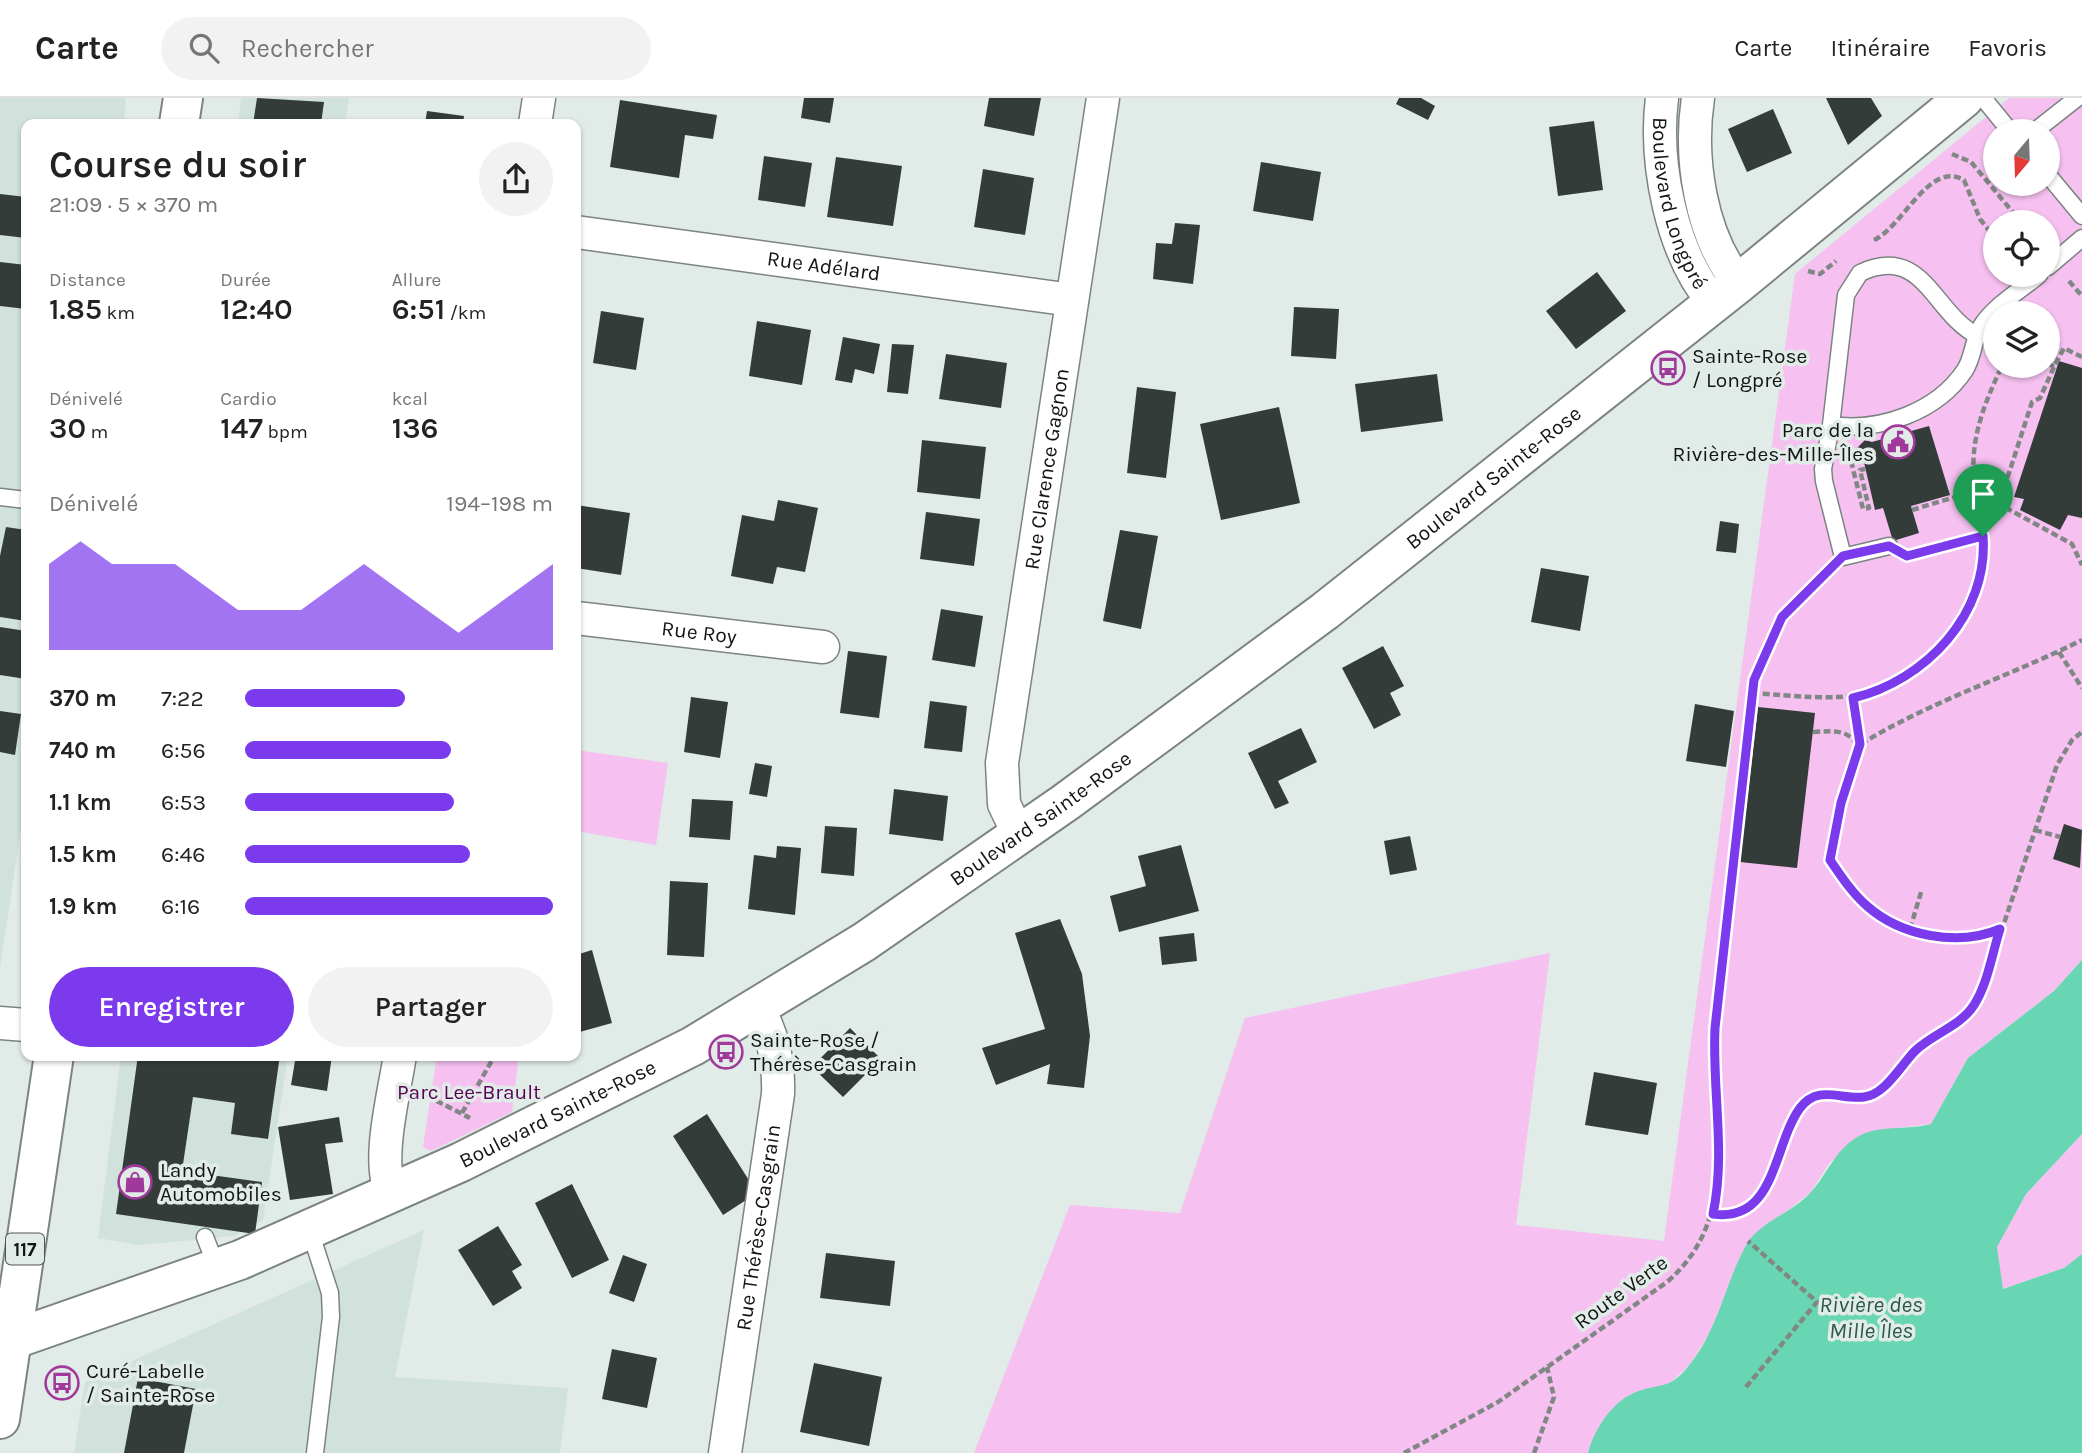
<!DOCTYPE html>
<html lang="fr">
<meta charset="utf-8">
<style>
body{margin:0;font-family:Karla,sans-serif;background:#f2f2f2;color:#222;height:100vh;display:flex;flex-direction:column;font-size:26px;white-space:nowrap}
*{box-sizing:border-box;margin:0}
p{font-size:23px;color:#767676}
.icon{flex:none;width:38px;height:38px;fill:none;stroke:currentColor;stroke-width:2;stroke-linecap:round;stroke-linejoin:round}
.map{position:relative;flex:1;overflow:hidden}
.details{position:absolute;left:21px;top:21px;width:560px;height:942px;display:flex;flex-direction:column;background:#fff;border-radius:14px;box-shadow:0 2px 5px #0004}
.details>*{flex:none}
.needle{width:46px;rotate:199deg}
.fabs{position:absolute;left:1983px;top:21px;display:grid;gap:14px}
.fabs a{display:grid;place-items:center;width:77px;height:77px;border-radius:50%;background:#fff;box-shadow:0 2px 5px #0004;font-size:35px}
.pin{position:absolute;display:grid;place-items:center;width:60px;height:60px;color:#fff;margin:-72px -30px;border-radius:50% 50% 50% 0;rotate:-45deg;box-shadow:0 0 7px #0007}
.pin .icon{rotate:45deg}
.round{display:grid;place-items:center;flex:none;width:74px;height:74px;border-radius:37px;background:#f2f2f2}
.headline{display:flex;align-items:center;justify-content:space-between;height:119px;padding:0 28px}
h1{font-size:38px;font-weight:600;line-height:52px}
.figures{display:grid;grid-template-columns:repeat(3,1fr);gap:10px;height:119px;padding:7px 28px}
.figures div{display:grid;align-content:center}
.figures b{font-size:30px;font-weight:600}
.figures small{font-size:19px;font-weight:400}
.figures p{font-size:19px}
.chart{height:196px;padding:14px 28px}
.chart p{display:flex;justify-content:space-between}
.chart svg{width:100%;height:126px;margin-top:7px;fill:#7c3aed;opacity:.7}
.primary-button{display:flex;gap:14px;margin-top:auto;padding:14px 28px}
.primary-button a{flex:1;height:80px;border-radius:42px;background:#7c3aed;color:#fff;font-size:28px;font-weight:600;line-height:80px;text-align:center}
.primary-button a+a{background:#f2f2f2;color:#222}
ul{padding:0 28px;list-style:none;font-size:23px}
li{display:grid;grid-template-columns:112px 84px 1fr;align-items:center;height:52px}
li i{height:18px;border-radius:9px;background:#7c3aed}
header{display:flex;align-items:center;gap:42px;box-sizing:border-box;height:98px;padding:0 35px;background:#fff;border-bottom:2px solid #e0e0e0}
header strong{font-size:33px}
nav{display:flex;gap:38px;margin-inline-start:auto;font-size:24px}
.search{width:490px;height:63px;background:#f2f2f2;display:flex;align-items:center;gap:18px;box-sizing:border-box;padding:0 24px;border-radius:38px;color:#767676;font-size:26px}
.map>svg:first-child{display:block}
.built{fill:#d0e2db}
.green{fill:#f6c1f1;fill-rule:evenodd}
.water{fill:#68d6b2}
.building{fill:#343c39}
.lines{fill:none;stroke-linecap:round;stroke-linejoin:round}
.lane-casing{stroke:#7c8481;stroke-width:19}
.street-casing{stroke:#7c8481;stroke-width:35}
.secondary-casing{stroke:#7c8481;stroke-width:42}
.primary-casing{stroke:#7c8481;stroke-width:42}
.path{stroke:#818785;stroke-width:4.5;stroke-dasharray:7 3.5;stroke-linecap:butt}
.lane{stroke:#fff;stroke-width:16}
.street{stroke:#fff;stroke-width:32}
.secondary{stroke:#fff;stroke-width:38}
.primary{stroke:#fff;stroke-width:38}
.route-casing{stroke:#fff;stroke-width:14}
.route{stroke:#7c3aed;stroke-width:9}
.labels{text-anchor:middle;stroke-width:7;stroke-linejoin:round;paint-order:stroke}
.shield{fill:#e1ebe7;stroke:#505553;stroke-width:2}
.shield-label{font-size:19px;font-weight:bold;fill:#121514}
.street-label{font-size:21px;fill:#121514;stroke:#e1ebe7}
.poi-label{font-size:21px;fill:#121514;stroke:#e1ebe7;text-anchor:start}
.park-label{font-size:21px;fill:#590356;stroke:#e1ebe7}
.water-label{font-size:23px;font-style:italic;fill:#2b5a4a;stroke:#e1ebe7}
</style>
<header>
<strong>Carte</strong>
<div class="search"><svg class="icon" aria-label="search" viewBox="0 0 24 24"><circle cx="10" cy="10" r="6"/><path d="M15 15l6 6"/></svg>Rechercher</div>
<nav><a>Carte</a><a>Itinéraire</a><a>Favoris</a></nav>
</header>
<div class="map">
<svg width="2082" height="1355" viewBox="0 0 2082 1355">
<rect width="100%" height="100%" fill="#e1ebe7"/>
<!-- built -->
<path class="built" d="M0,0H126L124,26H26V697L0,870Z
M241,0H349L345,26H238Z
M121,957H288L263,1122L234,1138L140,1147L98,1140Z
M424,1132L395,1279L568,1290L560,1355H74L85,1284Z"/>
<!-- green -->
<path class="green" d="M2009,0H2082V862L2054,893L1968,960L1931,1026L1880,1032L1830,1064L1810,1095L1748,1143L1709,1236L1689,1268L1665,1289L1636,1294L1591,1345L1588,1355H974L1070,1107L1180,1115L1245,920L1550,855L1516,1127L1664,1143L1795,176ZM1995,33H2048V86H1995ZM1995,124H2048V177H1995ZM1995,215H2048V268H1995Z
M576,652L668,665L656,747L576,733Z
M437,957H519L512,1014L431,1053L423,1049Z
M2082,1036V1156L2064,1170L2002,1191L1997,1149L2026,1096Z"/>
<!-- water -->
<path class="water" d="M2082,862V1036L2026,1096L1997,1149L2003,1191L2064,1170L2082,1156V1355H1588C1594,1332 1612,1303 1636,1294C1659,1285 1669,1292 1687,1270C1717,1235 1724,1189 1745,1149C1758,1124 1791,1116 1810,1095C1829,1075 1835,1049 1863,1036C1884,1027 1909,1032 1931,1026L1968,960L2054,893Z"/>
<!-- building -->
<path class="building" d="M257,0L324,4L321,26H253Z
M804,0H834L830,25L801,20Z
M989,0H1041L1034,38L984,28Z
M1399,0H1421L1435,8L1428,22L1396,6Z
M1826,0H1871L1882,18L1848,47Z
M620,2L717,17L713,41L685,37L679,80L610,69Z
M1773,11L1792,55L1747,74L1728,31Z
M427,13L464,18L463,26H425Z
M1594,23L1603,92L1558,98L1549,29Z
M764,58L812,65L805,109L758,102Z
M836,59L902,68L893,128L827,119Z
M1261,64L1321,74L1313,123L1253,113Z
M983,71L1034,80L1025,137L974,129Z
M0,96L26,99V140L0,137Z
M1175,125L1200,127L1193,186L1153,181L1156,145L1172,146Z
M0,164L26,167V211L0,208Z
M1597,174L1626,213L1576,251L1546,213Z
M1294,209L1339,211L1336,261L1291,258Z
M601,213L644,220L636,272L593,265Z
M757,223L811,232L802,287L749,278Z
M843,239L880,246L874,276L855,271L852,285L835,282Z
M892,246L914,247L908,296L887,294Z
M946,256L1007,265L1001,310L939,301Z
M2059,263L2082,270V420L2068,417L2060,432L2020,412L2024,401L2014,399Z
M1437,276L1443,323L1361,334L1355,286Z
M1137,289L1176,294L1166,380L1127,375Z
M1279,309L1300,405L1221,422L1200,326Z
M1929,328L1950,397L1911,408L1919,435L1893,443L1883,410L1875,412L1863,360L1855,352L1865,342L1872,344Z
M922,342L986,349L980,401L917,394Z
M778,402L818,410L805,474L777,469L773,486L731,478L742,417L774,423Z
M576,407L630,415L621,477L576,470Z
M926,414L980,421L974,468L920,461Z
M1720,423L1739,426L1736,455L1716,453Z
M6,429L26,432V523L0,519V458Z
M1120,432L1158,438L1141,531L1103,523Z
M1541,470L1589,478L1580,533L1531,524Z
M941,511L983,518L975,569L932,562Z
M0,529L26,533V581L0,577Z
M1383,548L1404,588L1390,595L1401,617L1374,631L1342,570Z
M848,553L887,558L879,620L840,615Z
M691,599L728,604L720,660L684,654Z
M930,603L967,608L962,654L924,650Z
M1695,606L1734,613L1726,669L1686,663Z
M1758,609L1815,615L1797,770L1740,764Z
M0,613L21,616L15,657L0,654Z
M1301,630L1317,664L1278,683L1289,705L1275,711L1248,655Z
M755,665L772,668L767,699L749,696Z
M894,691L948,698L943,743L889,736Z
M692,701L733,703L730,742L689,739Z
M2064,726L2082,732L2080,770L2053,761Z
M825,728L857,730L854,778L821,775Z
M1410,738L1417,772L1390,777L1384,743Z
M1181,747L1199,813L1119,834L1110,798L1146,788L1138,758Z
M777,748L801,750L795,817L748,811L754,757L776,760Z
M670,783L708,785L704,859L667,857Z
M1060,821L1082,876L1090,938L1084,990L1047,986L1050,966L996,987L982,950L1045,931L1015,835Z
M1194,835L1197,863L1162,867L1159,839Z
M592,852L612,925L576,935V857Z
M850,930L881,961L843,999L812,969Z
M138,957H280L268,1041L231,1036L235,1005L193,999L182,1073L262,1084L255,1136L116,1116Z
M296,957H332L327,993L291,987Z
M1594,974L1657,985L1648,1037L1585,1027Z
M707,1016L757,1095L723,1117L673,1038Z
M339,1019L343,1044L325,1046L333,1096L290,1102L278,1029Z
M572,1086L609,1162L572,1180L535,1105Z
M498,1128L522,1167L512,1173L522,1190L493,1208L458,1152Z
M826,1155L895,1163L890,1208L820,1200Z
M623,1157L647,1166L634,1204L609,1195Z
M612,1251L657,1260L647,1310L602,1301Z
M814,1265L882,1279L869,1348L800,1334Z
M138,1280L196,1291L184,1355H124Z"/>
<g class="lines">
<defs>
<path id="lane" d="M1983,0L2010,33
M2035,33L2077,0
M2048,77L2082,118
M2048,169L2082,140
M1978,238C1933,216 1924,145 1860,175L1846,197L1831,327C1880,334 1937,314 1965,272C1974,258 1973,240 1982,227C1995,207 2021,192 2039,177
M1831,327L1823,371L1824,383L1843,459L1889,448
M0,399L26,402
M310,1133L330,1195L331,1219L315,1355
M205,1139L217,1170"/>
<g id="street">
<path id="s1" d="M1662,0C1654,64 1671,155 1714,205"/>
<path d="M1698,0C1689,60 1700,137 1739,185"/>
<path d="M535,26L539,0"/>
<path id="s2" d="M576,134L1072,202"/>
<path id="s3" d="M576,520L823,549"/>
<path id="s4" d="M1019,737L1004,706L1002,665L1103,0"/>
<path d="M0,925L26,927"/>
<path d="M392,1095C375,1066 395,992 400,957"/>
<path id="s5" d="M725,1355L778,996C779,963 773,936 757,908"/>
</g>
<g id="secondary">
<path id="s6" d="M0,1246L240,1162L461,1064L693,948L864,844L1066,704L1325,513L1739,185L1964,0"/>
</g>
<path id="primary" d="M179,26L183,0
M0,1321L54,957"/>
</defs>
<!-- lane casing -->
<use href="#lane" class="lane-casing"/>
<!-- street casing -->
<use href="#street" class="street-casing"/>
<!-- secondary casing -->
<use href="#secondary" class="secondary-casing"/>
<!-- primary casing -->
<use href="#primary" class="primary-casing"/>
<!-- path -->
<path class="path" d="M1952,56L1971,64L2021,124
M1874,142C1903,129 1929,62 1964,82L1980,121L1995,140
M1808,173L1820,176L1836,163
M2069,183L2082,198
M2048,265L2054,269L2064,250L2082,259
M2054,269L2040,300L2032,304L1999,406L2072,446L2082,467
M1851,363L1863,411L1869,410L1860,372L1865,371
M1912,412L1975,393
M1980,419L1999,406
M1910,458L1983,438
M2059,554L2082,590
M1752,595C1840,601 1900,613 1956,529C1969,509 1983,484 1984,460C1986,433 1976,407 1974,381C1970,340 1985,304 2002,268
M1853,599L1860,646L1841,705L1830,762C1841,779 1853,796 1868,809C1902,838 1958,849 1999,832
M1813,634C1833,633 1850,630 1859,651
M1861,646C1929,604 2010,578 2082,542
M2035,732L2060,739
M1910,831L1922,791
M427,998L470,1020
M462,1015L495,957
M1713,1116C1781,1126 1771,1035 1807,1004C1827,986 1852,1005 1874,996C1887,991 1898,972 1907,962C1930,937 1966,926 1981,894L2057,667L2072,642L2082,634
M1746,1289L1817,1204L1748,1143
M1404,1355L1498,1304L1667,1184C1744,1118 1711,1017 1715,930L1754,582L1782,519L1827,475
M1534,1355L1554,1299L1547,1269"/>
<!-- lane -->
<use href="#lane" class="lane"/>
<!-- street -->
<use href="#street" class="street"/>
<!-- secondary -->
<use href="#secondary" class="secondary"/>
<!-- primary -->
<use href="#primary" class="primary"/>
</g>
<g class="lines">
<defs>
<path id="route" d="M1983,438C1989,516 1925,583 1853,600L1860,646L1841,705L1830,762C1841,778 1852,795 1867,808C1901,838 1958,849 2000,831C1992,856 1988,885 1974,907C1961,928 1932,936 1915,953C1901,967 1885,997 1864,999C1841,1002 1818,986 1800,1010C1773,1047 1776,1125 1713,1116C1726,1055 1712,992 1715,930L1754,582L1782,519L1843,458L1889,448L1907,458Z"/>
</defs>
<!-- route casing -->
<use href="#route" class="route-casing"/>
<!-- route -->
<use href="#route" class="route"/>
</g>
<!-- icons -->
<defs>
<symbol id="bus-ring" viewBox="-11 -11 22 22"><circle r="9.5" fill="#e1ebe7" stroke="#a1399b" stroke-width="1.5"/><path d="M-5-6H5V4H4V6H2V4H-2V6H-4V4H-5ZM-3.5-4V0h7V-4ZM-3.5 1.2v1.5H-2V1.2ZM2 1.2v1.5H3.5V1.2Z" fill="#a1399b"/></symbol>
<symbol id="civic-ring" viewBox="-11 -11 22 22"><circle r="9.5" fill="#e1ebe7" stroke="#a1399b" stroke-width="1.5"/><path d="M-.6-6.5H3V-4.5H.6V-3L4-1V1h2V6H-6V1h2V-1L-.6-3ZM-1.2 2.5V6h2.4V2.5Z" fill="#a1399b"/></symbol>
<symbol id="shop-ring" viewBox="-11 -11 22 22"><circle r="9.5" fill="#e1ebe7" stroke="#a1399b" stroke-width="1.5"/><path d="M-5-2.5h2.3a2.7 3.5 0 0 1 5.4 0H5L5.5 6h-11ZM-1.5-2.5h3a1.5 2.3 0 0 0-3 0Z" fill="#a1399b"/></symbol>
</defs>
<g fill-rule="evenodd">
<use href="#bus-ring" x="1649" y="251" width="38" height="38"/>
<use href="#civic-ring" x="1879" y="325" width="38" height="38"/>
<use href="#bus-ring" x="707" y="935" width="38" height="38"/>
<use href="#shop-ring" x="116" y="1065" width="38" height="38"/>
<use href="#bus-ring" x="43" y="1266" width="38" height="38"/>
</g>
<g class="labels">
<!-- shield labels -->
<rect class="shield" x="6" y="1135.5" width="38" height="31" rx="5"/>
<g class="shield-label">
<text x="25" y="1158">117</text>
</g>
<!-- street labels -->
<g class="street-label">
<text dy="7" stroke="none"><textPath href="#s1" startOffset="108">Boulevard Longpré</textPath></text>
<text dy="7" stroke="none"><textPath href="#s2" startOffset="250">Rue Adélard</textPath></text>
<text dy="7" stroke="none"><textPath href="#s4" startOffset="373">Rue Clarence Gagnon</textPath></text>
<text dy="7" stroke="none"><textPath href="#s6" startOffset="1738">Boulevard Sainte-Rose</textPath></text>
<text dy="7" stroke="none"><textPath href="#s3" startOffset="124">Rue Roy</textPath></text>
<text dy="7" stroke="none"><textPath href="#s6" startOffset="1171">Boulevard Sainte-Rose</textPath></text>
<text dy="7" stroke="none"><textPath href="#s6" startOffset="604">Boulevard Sainte-Rose</textPath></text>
<text dy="7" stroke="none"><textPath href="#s5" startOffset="228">Rue Thérèse-Casgrain</textPath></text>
<text transform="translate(1621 1194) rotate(-36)" y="7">Route Verte</text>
</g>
<!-- poi labels -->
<g class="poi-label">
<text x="1692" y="265">Sainte-Rose<tspan x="1692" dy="24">/ Longpré</tspan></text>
<text x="1874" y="339" text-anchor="end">Parc de la<tspan x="1874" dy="24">Rivière-des-Mille-Îles</tspan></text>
<text x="750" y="949">Sainte-Rose /<tspan x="750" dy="24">Thérèse-Casgrain</tspan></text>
<text x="160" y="1079">Landy<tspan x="160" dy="24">Automobiles</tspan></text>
<text x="86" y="1280">Curé-Labelle<tspan x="86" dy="24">/ Sainte-Rose</tspan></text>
</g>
<!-- park labels -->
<g class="park-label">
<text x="469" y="1001">Parc Lee-Brault</text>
</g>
<!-- water labels -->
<g class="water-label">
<text x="1871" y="1214">Rivière des<tspan x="1871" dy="26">Mille Îles</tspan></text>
</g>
</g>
</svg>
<div class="fabs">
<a><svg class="needle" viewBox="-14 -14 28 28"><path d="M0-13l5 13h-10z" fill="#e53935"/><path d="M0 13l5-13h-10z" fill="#767676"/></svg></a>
<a><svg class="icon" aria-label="locate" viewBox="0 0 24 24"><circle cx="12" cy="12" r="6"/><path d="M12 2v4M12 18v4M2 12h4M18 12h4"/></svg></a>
<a><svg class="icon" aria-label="layers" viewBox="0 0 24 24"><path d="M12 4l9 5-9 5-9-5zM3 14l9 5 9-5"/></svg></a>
</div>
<div class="pin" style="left:1983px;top:438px;background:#1e9e55"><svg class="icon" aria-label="arrive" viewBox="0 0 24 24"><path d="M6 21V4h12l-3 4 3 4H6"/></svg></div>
<section class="details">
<div class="headline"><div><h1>Course du soir</h1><p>21:09 · 5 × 370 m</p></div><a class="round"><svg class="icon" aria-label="share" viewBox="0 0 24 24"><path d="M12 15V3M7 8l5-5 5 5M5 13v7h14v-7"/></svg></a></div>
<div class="figures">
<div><p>Distance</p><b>1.85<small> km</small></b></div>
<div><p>Durée</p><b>12:40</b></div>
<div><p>Allure</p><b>6:51<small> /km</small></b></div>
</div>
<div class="figures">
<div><p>Dénivelé</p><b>30<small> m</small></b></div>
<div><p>Cardio</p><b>147<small> bpm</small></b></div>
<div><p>kcal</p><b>136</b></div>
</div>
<div class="chart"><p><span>Dénivelé</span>194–198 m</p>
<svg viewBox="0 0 160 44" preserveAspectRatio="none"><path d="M0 44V14L10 6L20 14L30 14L40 14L50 22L60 30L70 30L80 30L90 22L100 14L110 22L120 30L130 38L140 30L150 22L160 14V44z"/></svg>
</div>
<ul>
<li><b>370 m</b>7:22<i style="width:52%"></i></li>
<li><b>740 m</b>6:56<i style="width:67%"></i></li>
<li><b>1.1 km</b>6:53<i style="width:68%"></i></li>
<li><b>1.5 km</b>6:46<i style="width:73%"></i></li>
<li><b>1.9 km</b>6:16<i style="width:100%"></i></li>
</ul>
<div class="primary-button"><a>Enregistrer</a><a>Partager</a></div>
</section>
</div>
